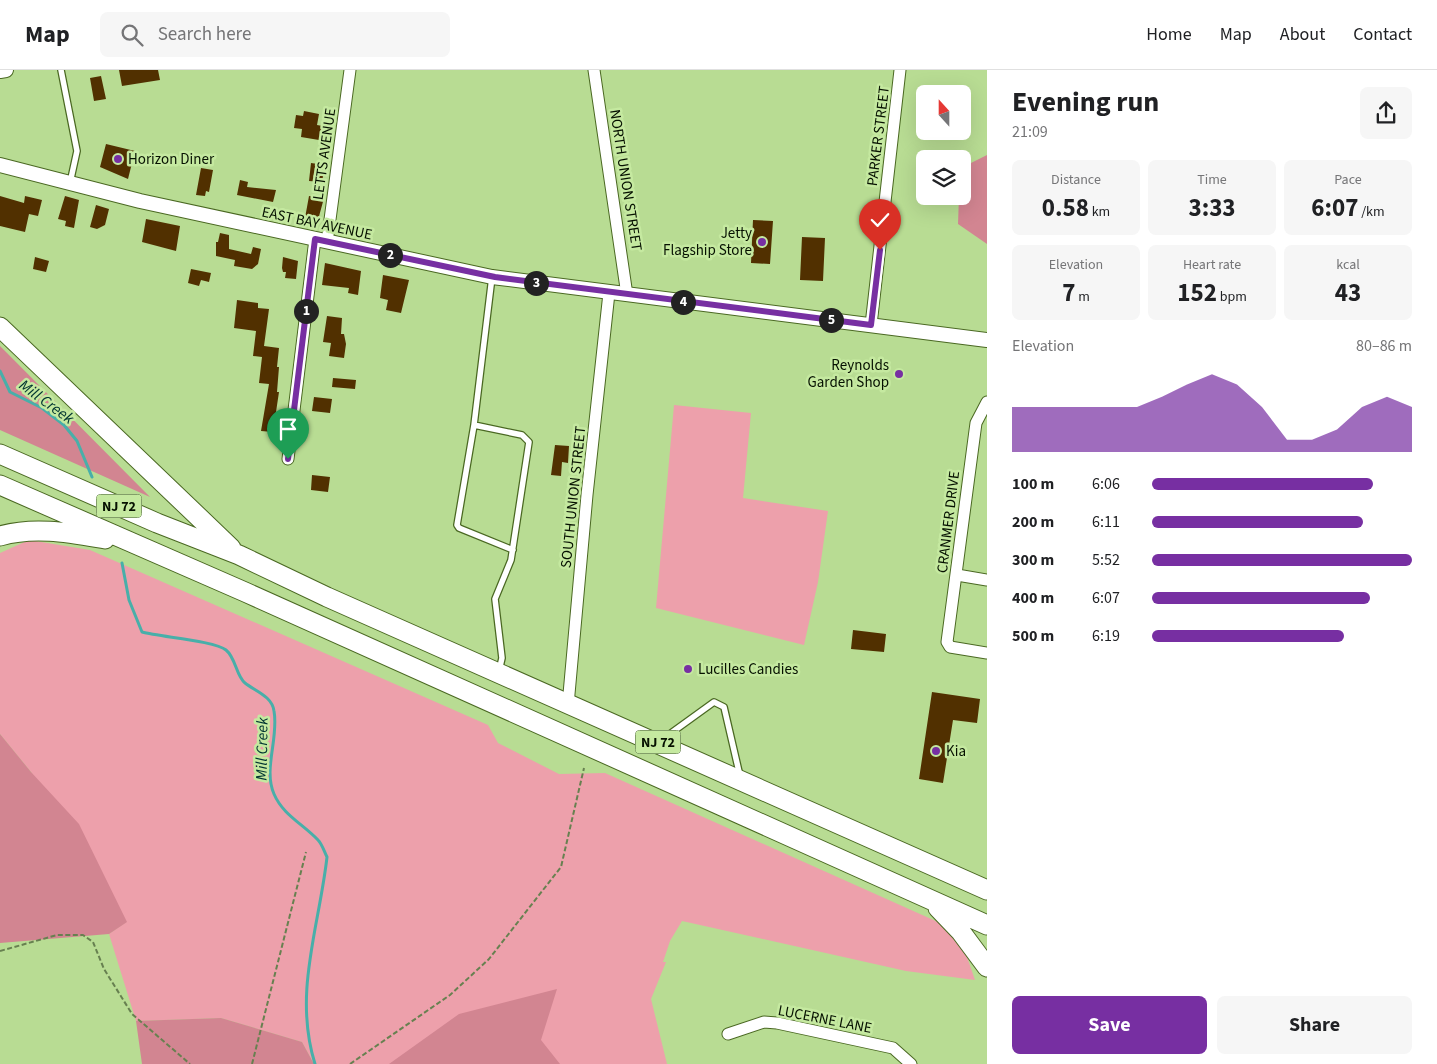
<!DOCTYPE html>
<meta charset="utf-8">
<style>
body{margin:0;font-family:"Source Sans 3",sans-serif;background:#f6f6f6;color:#202124;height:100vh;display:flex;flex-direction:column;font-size:19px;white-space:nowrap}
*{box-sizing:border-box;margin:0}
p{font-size:16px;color:#757577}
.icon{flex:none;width:28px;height:28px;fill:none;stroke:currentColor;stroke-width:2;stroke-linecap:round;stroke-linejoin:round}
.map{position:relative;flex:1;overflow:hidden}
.side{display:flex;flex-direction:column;background:#fff;width:450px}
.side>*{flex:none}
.needle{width:32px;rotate:339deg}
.buttons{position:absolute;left:916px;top:15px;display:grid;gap:10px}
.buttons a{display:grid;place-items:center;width:55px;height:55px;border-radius:8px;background:#fff;box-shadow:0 5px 20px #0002;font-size:25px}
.pin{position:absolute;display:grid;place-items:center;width:42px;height:42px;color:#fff;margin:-51px -21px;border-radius:50% 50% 50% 0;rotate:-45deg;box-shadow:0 0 5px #0007}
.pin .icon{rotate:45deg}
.km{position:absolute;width:25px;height:25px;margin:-12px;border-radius:50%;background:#222;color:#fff;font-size:14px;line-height:25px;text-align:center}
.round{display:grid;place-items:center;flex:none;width:52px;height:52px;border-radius:8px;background:#f6f6f6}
.summary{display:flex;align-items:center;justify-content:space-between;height:85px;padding:0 25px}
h1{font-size:28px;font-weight:700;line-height:38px}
.figures{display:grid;grid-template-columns:repeat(3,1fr);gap:8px;height:85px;padding:5px 25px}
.figures div{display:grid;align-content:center;border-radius:8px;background:#f6f6f6;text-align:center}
.figures b{font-size:25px;font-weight:700}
.figures small{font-size:14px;font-weight:400}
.figures p{font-size:14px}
.chart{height:140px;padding:10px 25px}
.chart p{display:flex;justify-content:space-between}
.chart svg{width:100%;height:90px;margin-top:5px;fill:#772fa2;opacity:.7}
.button{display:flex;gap:10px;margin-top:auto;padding:10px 25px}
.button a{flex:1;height:58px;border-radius:8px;background:#772fa2;color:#fff;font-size:20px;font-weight:700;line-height:58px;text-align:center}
.button a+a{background:#f6f6f6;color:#202124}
ul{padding:0 25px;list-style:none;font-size:16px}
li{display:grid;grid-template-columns:80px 60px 1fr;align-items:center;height:38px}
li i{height:12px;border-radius:6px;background:#772fa2}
header{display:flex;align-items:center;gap:30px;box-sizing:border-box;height:70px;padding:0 25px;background:#fff;border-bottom:1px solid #e0e0e0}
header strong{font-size:24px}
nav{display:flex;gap:28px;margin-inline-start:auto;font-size:18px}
.search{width:350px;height:45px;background:#f6f6f6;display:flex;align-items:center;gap:12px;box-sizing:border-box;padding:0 18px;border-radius:8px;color:#757577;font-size:19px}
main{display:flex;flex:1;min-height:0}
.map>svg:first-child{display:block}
.green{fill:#eda0ab}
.forest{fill:#d28591}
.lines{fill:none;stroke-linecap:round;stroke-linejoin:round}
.stream{stroke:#48afa9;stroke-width:3}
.building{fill:#513000}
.service-casing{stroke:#4a6822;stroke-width:8}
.minor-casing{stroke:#4a6822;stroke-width:13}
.tertiary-casing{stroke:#4a6822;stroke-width:16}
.trunk-casing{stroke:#4a6822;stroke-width:21}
.path{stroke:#678050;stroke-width:2;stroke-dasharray:5 2.5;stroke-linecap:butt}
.service{stroke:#fff;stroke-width:5.5}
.minor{stroke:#fff;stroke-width:11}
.tertiary{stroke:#fff;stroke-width:14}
.trunk{stroke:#fff;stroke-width:19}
.route-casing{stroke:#fff;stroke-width:10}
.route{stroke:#772fa2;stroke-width:6}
.poi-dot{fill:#772fa2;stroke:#c5e9a0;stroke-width:2}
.labels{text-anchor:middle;stroke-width:5;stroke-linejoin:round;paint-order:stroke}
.shield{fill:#c5e9a0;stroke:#3f5230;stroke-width:1}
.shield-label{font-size:14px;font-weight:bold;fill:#061100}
.street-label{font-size:15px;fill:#061100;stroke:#c5e9a0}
.poi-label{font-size:15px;fill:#061100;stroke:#c5e9a0;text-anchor:start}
.water-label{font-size:16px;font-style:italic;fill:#003431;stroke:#c5e9a0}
</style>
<header>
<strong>Map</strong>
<div class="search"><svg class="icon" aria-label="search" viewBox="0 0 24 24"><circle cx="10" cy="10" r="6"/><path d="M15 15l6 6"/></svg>Search here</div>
<nav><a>Home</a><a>Map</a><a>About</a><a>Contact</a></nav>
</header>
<main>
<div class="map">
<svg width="987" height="994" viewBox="0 0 987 994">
<rect width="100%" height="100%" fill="#b8dc93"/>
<!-- green -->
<path class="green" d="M674,335L751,343L743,428L828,441L818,512L804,575L656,538Z
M29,470L90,480L488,655L498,673L559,704L605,703L958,861L975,910L906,901L682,851L670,871L663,892H666L651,929L667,994H314L302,972L221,948L136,951L109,864L126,852L31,702L0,664V483Z"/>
<!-- forest -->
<path class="forest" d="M987,85V174L958,154L959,126H962L963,97Z
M0,276L7,283L150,427L0,360Z
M0,664L31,702L79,754L127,852L109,864L0,873Z
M557,919L541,970L560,994H389L459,944Z
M221,948L302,972L314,994H142L136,951Z"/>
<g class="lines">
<!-- stream -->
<path class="stream" d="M0,301L10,322L42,338L64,355L77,371L92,407
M122,493L129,530L142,562C161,567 215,571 226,580C236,588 236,606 245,613C255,621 272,626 274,641C279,668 263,699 274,724C283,745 303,754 318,770C322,774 324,781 327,787C319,858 293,923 315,994"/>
</g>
<!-- building -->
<path class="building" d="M119,0H158L160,10L122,16Z
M101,6L106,29L94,31L90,8Z
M304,41L319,44L317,55L328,57L325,71L301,67L302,59L294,58L296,45L303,46Z
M106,74L135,81L128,109L100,97Z
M311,93L325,95L322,112L309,111Z
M201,98L213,100L209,122L206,121L205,126L196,125Z
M240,110L248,112L247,117L276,120L273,132L237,125Z
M0,126L24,133L25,126L42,130L38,146L29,144L25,162L0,156Z
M65,126L79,130L74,158L65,156L66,151L58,149Z
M309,126L324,128L318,150L305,148Z
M96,135L109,139L105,155L97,159L90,157Z
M146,149L180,156L176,181L142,172Z
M753,150L773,151L770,194L751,193Z
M220,163L229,165V179L251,184L253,177L261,179L258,194L252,199L234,196L235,190L216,186V172H218Z
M802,167L825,168L823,211L800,210Z
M35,187L49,191L46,202L33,199Z
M283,187L298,191L296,209L285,208L286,202H283L282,198Z
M325,193L361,201L358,225L348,223L349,218L322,215Z
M191,199L211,203L209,212L201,210L199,216L188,213Z
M383,205L409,210L401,243L386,240L388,230L380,228Z
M237,230L258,233V238L269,239L264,276L279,278L277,297H279L277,322H279L273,362L261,361L269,314L259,313L262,287L253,286L256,261L234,258Z
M327,246L342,248L341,264H344L346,274L344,288L329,286L331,273L323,272Z
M333,308L356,310L355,319L332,317Z
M314,327L332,329L330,343L312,341Z
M555,375L569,376L568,393L562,392L561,406L551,405Z
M312,405L330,407L328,422L311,420Z
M853,560L886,564L884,582L851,579Z
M932,622L980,629L977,653L953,650L943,713L919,709Z"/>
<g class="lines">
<defs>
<path id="service" d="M61,0L77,81L70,113
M492,207L474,355L522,365L529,372L511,490L495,529L502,588L499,601
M474,355L457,455L459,458L513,480
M660,671L714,632L724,637L740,706"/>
<path id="minor" d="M594,0L627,225
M327,172L350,0
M871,255L900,0
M987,332L976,353L947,572L950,577L987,583
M288,389L315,169
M957,505L987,510
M568,635L587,425L609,223
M728,964L764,952L777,953L893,978L911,994"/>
<path id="tertiary" d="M0,1L6,0
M0,95L140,131L492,207L987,270"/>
<path id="trunk" d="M0,257L231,478
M0,384L157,453L239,485L327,527L987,820
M0,415L245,522L987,855
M0,466C35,456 70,463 105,469
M938,838L961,862L987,897"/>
</defs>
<!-- service casing -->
<use href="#service" class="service-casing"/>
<!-- minor casing -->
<use href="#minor" class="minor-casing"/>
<!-- tertiary casing -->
<use href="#tertiary" class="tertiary-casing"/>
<!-- trunk casing -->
<use href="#trunk" class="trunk-casing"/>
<!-- path -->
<path class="path" d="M0,881L57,865H83L93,872L104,899L132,944L190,994
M252,994L306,782
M350,994L450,925L489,889L561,797L584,698"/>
<!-- service -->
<use href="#service" class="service"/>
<!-- minor -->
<use href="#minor" class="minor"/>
<!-- tertiary -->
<use href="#tertiary" class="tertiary"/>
<!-- trunk -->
<use href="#trunk" class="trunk"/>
</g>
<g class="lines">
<defs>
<path id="route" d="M288,389L315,169L495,207L871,255L880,180"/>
</defs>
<!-- route casing -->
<use href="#route" class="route-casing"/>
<!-- route -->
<use href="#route" class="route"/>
</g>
<!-- markers -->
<g class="poi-dot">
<circle cx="118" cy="89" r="5"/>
<circle cx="762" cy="172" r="5"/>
<circle cx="899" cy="304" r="5"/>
<circle cx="688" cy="599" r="5"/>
<circle cx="936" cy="681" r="5"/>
</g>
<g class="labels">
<!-- shield labels -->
<g class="shield">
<rect x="96.5" y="424.5" width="45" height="23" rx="4"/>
<rect x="635.5" y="660.5" width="45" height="23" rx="4"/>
</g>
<g class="shield-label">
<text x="119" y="441">NJ 72</text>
<text x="658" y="677">NJ 72</text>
</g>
<!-- street labels -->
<g class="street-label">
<text transform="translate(878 66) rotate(-83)" y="5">PARKER STREET</text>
<text transform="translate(324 84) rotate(-82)" y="5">LETTS AVENUE</text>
<text transform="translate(626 110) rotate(81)" y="5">NORTH UNION STREET</text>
<text transform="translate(317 153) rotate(12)" y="5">EAST BAY AVENUE</text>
<text transform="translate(573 427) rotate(-84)" y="5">SOUTH UNION STREET</text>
<text transform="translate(948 452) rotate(-83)" y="5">CRANMER DRIVE</text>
<text transform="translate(825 949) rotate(11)" y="5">LUCERNE LANE</text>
</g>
<!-- poi labels -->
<g class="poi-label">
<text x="128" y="94">Horizon Diner</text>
<text x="752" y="168" text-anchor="end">Jetty<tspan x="752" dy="17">Flagship Store</tspan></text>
<text x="889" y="300" text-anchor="end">Reynolds<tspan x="889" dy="17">Garden Shop</tspan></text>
<text x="698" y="604">Lucilles Candies</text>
<text x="946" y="686">Kia</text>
</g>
<!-- water labels -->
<g class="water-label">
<text transform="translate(47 331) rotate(36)" y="6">Mill Creek</text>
<text transform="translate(261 679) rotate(-89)" y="6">Mill Creek</text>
</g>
</g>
</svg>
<div class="buttons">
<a><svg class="needle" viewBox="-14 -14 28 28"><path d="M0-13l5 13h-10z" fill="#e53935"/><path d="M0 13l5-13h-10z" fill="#757577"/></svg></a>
<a><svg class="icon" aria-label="layers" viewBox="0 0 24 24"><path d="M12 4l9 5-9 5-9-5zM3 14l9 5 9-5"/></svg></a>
</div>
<div class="pin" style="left:288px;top:389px;background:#1e9e55"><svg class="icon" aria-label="arrive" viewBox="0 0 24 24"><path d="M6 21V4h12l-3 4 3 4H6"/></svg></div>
<div class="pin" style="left:880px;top:180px;background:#d93025"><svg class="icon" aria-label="check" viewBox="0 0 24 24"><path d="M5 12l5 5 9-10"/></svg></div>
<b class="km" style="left:306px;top:241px">1</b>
<b class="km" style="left:390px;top:185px">2</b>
<b class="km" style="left:536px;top:213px">3</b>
<b class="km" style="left:683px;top:232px">4</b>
<b class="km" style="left:831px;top:250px">5</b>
</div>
<section class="side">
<div class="summary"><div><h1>Evening run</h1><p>21:09</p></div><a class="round"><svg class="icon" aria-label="share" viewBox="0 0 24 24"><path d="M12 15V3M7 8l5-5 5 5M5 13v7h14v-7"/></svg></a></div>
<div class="figures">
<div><p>Distance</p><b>0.58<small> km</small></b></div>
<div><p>Time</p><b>3:33</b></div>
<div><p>Pace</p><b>6:07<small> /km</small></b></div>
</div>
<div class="figures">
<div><p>Elevation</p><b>7<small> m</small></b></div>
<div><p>Heart rate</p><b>152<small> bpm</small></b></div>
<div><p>kcal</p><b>43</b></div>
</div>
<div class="chart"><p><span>Elevation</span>80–86 m</p>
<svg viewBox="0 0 160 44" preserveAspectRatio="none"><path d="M0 44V22L10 22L20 22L30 22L40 22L50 22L60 17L70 11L80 6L90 11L100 22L110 38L120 38L130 33L140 22L150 17L160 22V44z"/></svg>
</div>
<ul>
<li><b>100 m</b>6:06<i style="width:85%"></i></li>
<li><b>200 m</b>6:11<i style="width:81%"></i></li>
<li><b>300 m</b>5:52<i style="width:100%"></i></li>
<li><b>400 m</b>6:07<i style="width:84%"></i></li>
<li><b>500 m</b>6:19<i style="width:74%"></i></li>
</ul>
<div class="button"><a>Save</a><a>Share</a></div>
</section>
</main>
